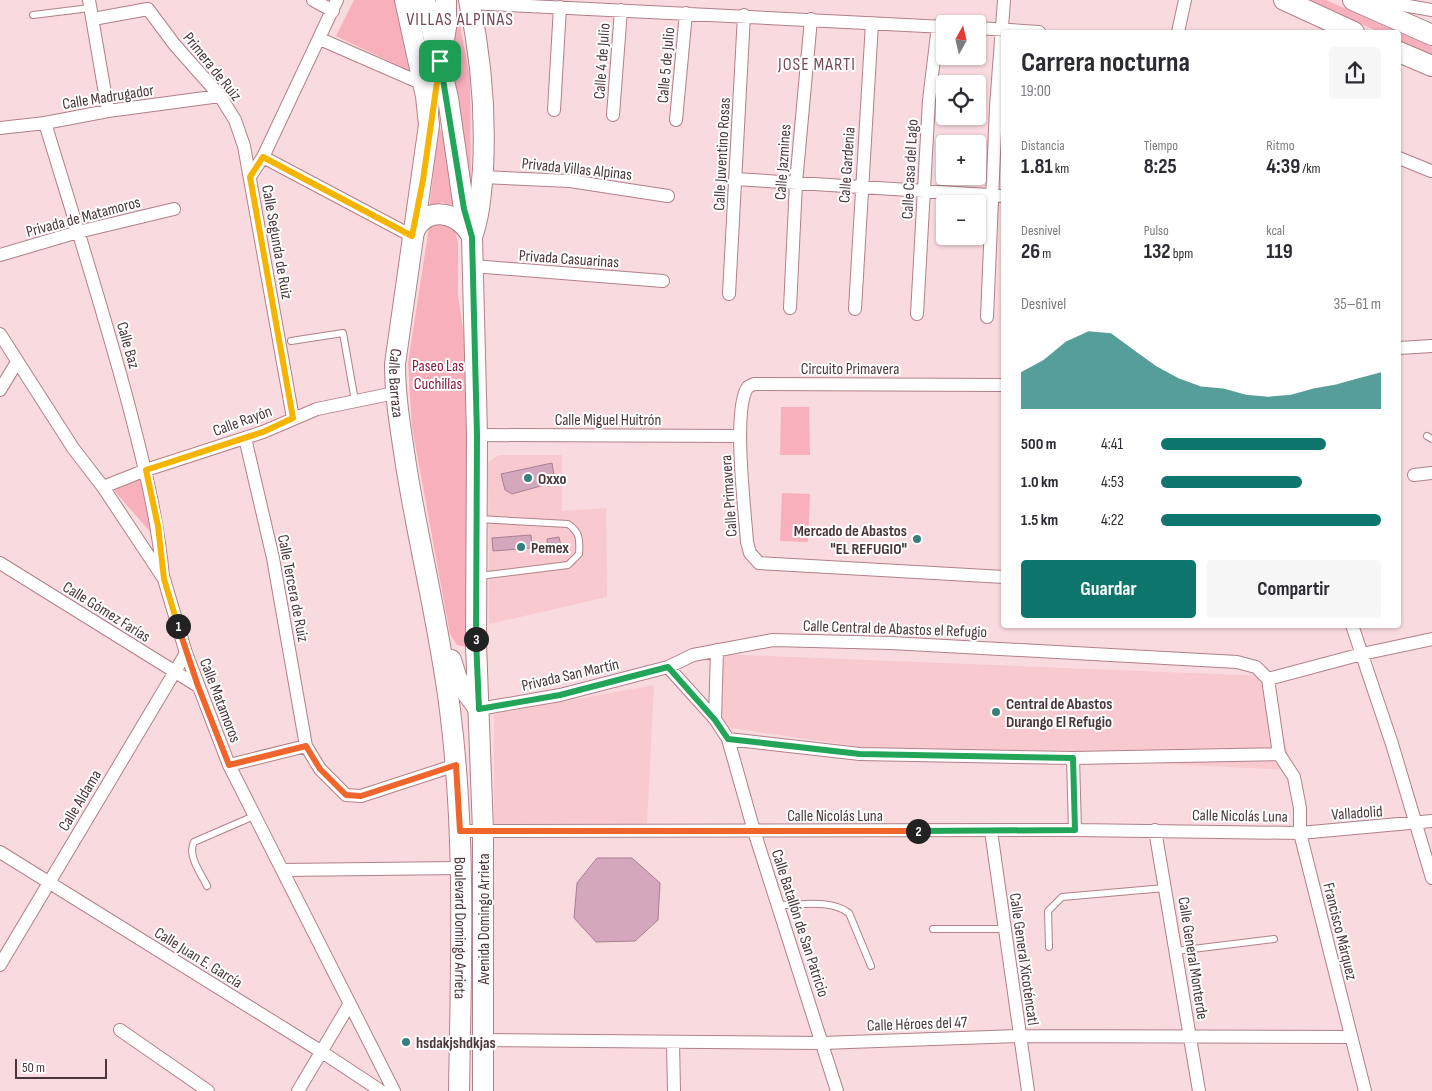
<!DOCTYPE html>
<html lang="es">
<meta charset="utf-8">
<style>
body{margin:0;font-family:"Sofia Sans Condensed",sans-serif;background:#f7f7f7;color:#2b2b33;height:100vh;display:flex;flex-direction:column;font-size:19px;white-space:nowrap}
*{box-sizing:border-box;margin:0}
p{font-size:16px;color:#7c7c81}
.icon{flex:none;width:28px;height:28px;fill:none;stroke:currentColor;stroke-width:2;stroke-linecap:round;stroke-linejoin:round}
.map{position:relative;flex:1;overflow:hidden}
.sheet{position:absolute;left:1001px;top:30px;width:400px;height:598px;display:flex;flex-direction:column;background:#fff;border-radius:5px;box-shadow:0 1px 4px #0004}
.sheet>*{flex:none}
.needle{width:32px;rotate:8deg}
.buttons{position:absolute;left:936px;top:15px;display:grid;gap:10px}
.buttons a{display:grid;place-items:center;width:50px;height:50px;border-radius:5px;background:#fff;box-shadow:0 1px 4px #0004;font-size:25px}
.scale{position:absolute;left:15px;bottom:12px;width:92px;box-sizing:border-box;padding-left:5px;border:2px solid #4b373a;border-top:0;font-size:14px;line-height:18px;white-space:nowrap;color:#4b373a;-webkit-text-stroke:4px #fff;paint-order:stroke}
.pin{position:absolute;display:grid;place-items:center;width:42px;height:42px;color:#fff;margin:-21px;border-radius:10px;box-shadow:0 2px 8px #0006}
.km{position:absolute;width:25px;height:25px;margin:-12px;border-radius:50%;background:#222;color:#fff;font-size:14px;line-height:25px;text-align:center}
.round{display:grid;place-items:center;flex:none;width:52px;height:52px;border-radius:5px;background:#f7f7f7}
.head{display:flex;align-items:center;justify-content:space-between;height:85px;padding:0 20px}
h1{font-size:28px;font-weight:700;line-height:38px}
.metrics{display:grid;grid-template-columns:repeat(3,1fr);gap:8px;height:85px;padding:5px 20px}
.metrics div{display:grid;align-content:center}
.metrics b{font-size:21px;font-weight:700}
.metrics small{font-size:14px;font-weight:400}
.metrics p{font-size:14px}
.chart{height:140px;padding:10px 20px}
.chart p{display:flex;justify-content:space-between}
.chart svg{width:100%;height:90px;margin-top:5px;fill:#0f766e;opacity:.7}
.cta{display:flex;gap:10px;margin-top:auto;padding:10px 20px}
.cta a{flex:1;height:58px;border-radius:5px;background:#0f766e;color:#fff;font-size:20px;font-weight:700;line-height:58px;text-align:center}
.cta a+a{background:#f7f7f7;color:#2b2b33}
ul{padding:0 20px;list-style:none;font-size:16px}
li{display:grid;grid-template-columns:80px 60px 1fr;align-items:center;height:38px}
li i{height:12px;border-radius:6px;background:#0f766e}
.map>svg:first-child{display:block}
.built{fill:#f9c9d0}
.green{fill:#f8b0bc}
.building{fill:#d4a7bc;stroke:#a97f93}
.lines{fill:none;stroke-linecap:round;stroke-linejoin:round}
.service-casing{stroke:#b18189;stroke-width:8}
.minor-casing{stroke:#b18189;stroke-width:14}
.primary-casing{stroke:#b18189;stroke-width:22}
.service{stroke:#fff;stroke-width:6}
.minor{stroke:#fff;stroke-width:12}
.primary{stroke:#fff;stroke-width:20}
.split-1-casing{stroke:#fff;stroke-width:10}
.split-2-casing{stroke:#fff;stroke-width:10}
.split-3-casing{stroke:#fff;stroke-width:10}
.split-4-casing{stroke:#fff;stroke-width:10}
.split-1{stroke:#f5b400;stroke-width:6}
.split-2{stroke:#f0652b;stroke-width:6}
.split-3{stroke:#22a559;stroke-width:6}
.split-4{stroke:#22a559;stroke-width:6}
.poi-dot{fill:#377f79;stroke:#fff;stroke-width:2}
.labels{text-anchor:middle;stroke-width:4;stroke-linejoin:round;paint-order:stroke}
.street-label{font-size:16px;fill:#4b373a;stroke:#fff}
.park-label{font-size:16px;fill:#87183b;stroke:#fff}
.poi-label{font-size:16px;font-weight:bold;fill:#4b373a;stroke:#fff;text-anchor:start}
.neighbourhood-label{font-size:18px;letter-spacing:1px;fill:#754a51;stroke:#fff}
</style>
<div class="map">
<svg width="1432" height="1091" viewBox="0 0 1432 1091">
<rect width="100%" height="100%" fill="#f9dade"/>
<!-- built -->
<path class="built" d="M499,455H562V511L606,508L607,597L489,624L488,462Z
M721,654L1265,676L1293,770L889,751L725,727L716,717Z
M654,685L647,825L494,826V714Z"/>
<!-- green -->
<path class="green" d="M354,0H395L416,74L336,36Z
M455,0L470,77L471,199L454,82L448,18Z
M1307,0H1326L1432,47V56L1399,41V32H1379Z
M439,126L448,146L458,208L442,202L429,210Z
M440,221L454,227L458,243V295L465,342L469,634L466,647L457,645L450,634L412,427L408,363L429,227Z
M781,407H809L810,455H780Z
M145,478L160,543L111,487Z
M782,493L810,494L808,542L780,541Z"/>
<!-- building -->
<path class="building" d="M552,463L555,482L512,494L505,490L501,474Z
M531,535L532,548L493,551L492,538Z
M559,537L562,550L549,553L547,539Z
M597,858H632L660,883L658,920L635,941L596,942L574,918L577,883Z"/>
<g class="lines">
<defs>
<path id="service" d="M33,15L90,8
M291,341L343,333L355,401
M1427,436L1432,439
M478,519L568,524C580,532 580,540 579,554L568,565L479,576
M207,886C201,873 187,856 194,842L254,816
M779,905C801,905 831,899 849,913L871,966
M933,929H1005
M1049,947L1048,911L1062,897L1165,888
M1176,951L1274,939"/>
<path id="minor" d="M89,0L108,111
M313,0L333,11
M1374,0L1432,10
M470,3L945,27
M148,9L174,44L220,96L235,120L244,146L293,418
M93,19L148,9
M978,28L1039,32
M1178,32L1185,0
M320,39L423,84
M554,110L560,7
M613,115L621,10
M676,120L686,13
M45,123C73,215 102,306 127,399C143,460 157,514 163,576
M0,128L45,123L108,111L220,96
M263,157L412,236
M1399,158L1431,171
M250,177L263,157L337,0
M482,177L570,181L668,196
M735,179L1004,196
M0,255L78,232L174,209
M473,266L663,281
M729,294L744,15
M790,308L796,183L811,19
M855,309L872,23
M917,314L929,100L938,26
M987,317L996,107L1004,0
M0,334L73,448L103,487L164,579L186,653L229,765L394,1091
M1399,348L1432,346
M1004,385L754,384L748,387C732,407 745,512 747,542L750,553L759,563L1004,577
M0,390L17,362
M477,435L740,436
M245,438L273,558L306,746L320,769L346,795L361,796L456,765
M1414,475L1432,473
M103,487L146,470L263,432L317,409L395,393
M0,563L198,686
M1352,625L1392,744L1432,878
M668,667L715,719L728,739L754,831L837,1091
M1268,679L1279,754L1294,777L1300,808V833L1365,1091
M1268,679L1362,654L1432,639
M479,709L560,695L668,667L693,655L773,640L891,643L1237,662L1256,667L1268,679
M715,719L717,650
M728,739L860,754L1073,758L1279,754
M1073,758L1075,830
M229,765L306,746
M1155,830L1199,1091
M460,831L1075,830L1300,833L1432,821
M991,831L1028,1091
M0,852L322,1052L381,1091
M282,870L459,868
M0,965L186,653
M120,1030L208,1091
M484,1040L822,1043L1019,1036L1351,1037
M673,1042L674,1091
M298,1091L349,1005"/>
<g id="primary">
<path id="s1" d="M405,0L426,96L429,125L395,364C395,399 401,431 406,465C419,547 440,628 450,710C466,836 461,964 459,1091"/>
<path d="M425,0L448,98L464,209L472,237L477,435L476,644L483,831V1091"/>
<path d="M469,0C481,56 486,111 483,169C481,193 480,214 472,237"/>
<path d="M1284,0L1354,32"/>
<path d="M1353,0L1432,35"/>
<path d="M1399,52L1432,66"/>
<path d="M442,53L446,27V0"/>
<path d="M413,234C424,206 456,210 470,233"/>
<path d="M451,660L457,679L479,709"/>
</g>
</defs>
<!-- service casing -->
<use href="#service" class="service-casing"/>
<!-- minor casing -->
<use href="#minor" class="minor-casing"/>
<!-- primary casing -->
<use href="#primary" class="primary-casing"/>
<!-- service -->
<use href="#service" class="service"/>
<!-- minor -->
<use href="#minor" class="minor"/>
<!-- primary -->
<use href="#primary" class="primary"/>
</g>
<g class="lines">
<defs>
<path id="split-1" d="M178,626L164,579L158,526L146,470L263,432L293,418L250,177L263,157L412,236L423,180L440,61"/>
<path id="split-2" d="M178,626L198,686L229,765L306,746L320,769L346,795L361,796L456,765L460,831H918"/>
<path id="split-3" d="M476,639L479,709L560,695L668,667L715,720L728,739L860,754L1073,758L1075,830L918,831"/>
<path id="split-4" d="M440,61L464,209L472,237L477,435L476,639"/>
</defs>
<!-- split-1 casing -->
<use href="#split-1" class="split-1-casing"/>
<!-- split-2 casing -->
<use href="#split-2" class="split-2-casing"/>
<!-- split-3 casing -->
<use href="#split-3" class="split-3-casing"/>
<!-- split-4 casing -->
<use href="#split-4" class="split-4-casing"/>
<!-- split-1 -->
<use href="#split-1" class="split-1"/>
<!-- split-2 -->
<use href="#split-2" class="split-2"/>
<!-- split-3 -->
<use href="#split-3" class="split-3"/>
<!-- split-4 -->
<use href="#split-4" class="split-4"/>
</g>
<!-- markers -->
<g class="poi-dot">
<circle cx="528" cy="478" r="5"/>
<circle cx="917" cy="539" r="5"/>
<circle cx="521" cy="547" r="5"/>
<circle cx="996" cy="712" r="5"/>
<circle cx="406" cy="1042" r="5"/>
</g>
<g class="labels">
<!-- street labels -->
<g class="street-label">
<text transform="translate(601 61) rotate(-86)" y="6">Calle 4 de Julio</text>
<text transform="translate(665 65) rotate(-85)" y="6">Calle 5 de Julio</text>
<text transform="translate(213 66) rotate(51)" y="6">Primera de Ruiz</text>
<text transform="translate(108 96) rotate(-9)" y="6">Calle Madrugador</text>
<text transform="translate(721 154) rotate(-87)" y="6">Calle Juventino Rosas</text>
<text transform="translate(782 162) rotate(-86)" y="6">Calle Jazmines</text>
<text transform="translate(846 165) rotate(-86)" y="6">Calle Gardenia</text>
<text transform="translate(577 168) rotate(6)" y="6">Privada Villas Alpinas</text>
<text transform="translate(909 169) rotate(-87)" y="6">Calle Casa del Lago</text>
<text transform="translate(83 216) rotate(-15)" y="6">Privada de Matamoros</text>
<text transform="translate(278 242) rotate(80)" y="6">Calle Segunda de Ruiz</text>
<text transform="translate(569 258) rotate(4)" y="6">Privada Casuarinas</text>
<text transform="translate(129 345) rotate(74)" y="6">Calle Baz</text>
<text x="850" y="374">Circuito Primavera</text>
<text dy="6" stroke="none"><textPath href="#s1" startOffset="388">Calle Barraza</textPath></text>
<text x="608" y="425">Calle Miguel Huitrón</text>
<text transform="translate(242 420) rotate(-20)" y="6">Calle Rayón</text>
<text transform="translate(728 496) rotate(-94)" y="6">Calle Primavera</text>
<text transform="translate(294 588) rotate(79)" y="6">Calle Tercera de Ruiz</text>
<text transform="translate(107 611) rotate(32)" y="6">Calle Gómez Farías</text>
<text transform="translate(895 628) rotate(2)" y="6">Calle Central de Abastos el Refugio</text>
<text transform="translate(570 674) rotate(-13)" y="6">Privada San Martín</text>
<text transform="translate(221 700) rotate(69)" y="6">Calle Matamoros</text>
<text transform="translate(79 800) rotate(-59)" y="6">Calle Aldama</text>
<text transform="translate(1357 812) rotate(-4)" y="6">Valladolid</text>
<text x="835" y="821">Calle Nicolás Luna</text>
<text transform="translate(1240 815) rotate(1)" y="6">Calle Nicolás Luna</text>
<text transform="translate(483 919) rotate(-90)" y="6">Avenida Domingo Arrieta</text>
<text transform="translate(801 923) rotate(72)" y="6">Calle Batallón de San Patricio</text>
<text dy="6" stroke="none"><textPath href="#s1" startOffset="938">Boulevard Domingo Arrieta</textPath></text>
<text transform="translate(1341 931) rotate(76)" y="6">Francisco Márquez</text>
<text transform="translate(199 957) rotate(32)" y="6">Calle Juan E. García</text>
<text transform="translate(1194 958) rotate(81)" y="6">Calle General Monterde</text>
<text transform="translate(1025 959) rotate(82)" y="6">Calle General Xicoténcatl</text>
<text transform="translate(917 1023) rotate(-2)" y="6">Calle Héroes del 47</text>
</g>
<!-- park labels -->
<g class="park-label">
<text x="438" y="371">Paseo Las<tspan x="438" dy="18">Cuchillas</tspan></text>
</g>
<!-- poi labels -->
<g class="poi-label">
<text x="538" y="484">Oxxo</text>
<text x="907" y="536" text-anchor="end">Mercado de Abastos<tspan x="907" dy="18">"EL REFUGIO"</tspan></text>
<text x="531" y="553">Pemex</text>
<text x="1006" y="709">Central de Abastos<tspan x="1006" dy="18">Durango El Refugio</tspan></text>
<text x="416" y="1048">hsdakjshdkjas</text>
</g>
<!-- neighbourhood labels -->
<g class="neighbourhood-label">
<text x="460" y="25">VILLAS ALPINAS</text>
<text x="817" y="70">JOSE MARTI</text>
</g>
</g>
</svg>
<div class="buttons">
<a><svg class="needle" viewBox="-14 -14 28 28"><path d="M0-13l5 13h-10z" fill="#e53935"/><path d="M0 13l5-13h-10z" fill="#7c7c81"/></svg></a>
<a><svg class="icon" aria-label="locate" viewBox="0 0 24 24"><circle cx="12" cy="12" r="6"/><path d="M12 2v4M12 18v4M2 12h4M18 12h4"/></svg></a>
<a>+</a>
<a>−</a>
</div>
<div class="scale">50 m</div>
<div class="pin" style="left:440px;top:61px;background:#1e9e55"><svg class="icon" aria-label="arrive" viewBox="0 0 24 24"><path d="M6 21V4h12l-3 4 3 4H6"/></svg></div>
<b class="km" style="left:178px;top:626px">1</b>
<b class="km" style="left:918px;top:831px">2</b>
<b class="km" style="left:476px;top:639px">3</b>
<section class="sheet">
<div class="head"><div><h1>Carrera nocturna</h1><p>19:00</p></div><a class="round"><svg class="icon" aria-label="share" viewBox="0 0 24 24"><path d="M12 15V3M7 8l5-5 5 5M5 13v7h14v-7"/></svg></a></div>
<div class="metrics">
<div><p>Distancia</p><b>1.81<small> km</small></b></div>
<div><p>Tiempo</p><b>8:25</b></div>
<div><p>Ritmo</p><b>4:39<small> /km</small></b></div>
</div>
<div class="metrics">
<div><p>Desnivel</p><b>26<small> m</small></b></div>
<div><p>Pulso</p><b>132<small> bpm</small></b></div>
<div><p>kcal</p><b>119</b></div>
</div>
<div class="chart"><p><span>Desnivel</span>35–61 m</p>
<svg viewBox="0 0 160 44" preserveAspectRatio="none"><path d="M0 44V26L10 20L20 11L30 6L40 7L50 15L60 23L70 29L80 33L90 34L100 37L110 38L120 37L130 34L140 32L150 29L160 26V44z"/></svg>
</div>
<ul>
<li><b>500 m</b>4:41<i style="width:75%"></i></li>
<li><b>1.0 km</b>4:53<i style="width:64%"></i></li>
<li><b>1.5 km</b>4:22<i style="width:100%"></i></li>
</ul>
<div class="cta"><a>Guardar</a><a>Compartir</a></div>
</section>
</div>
